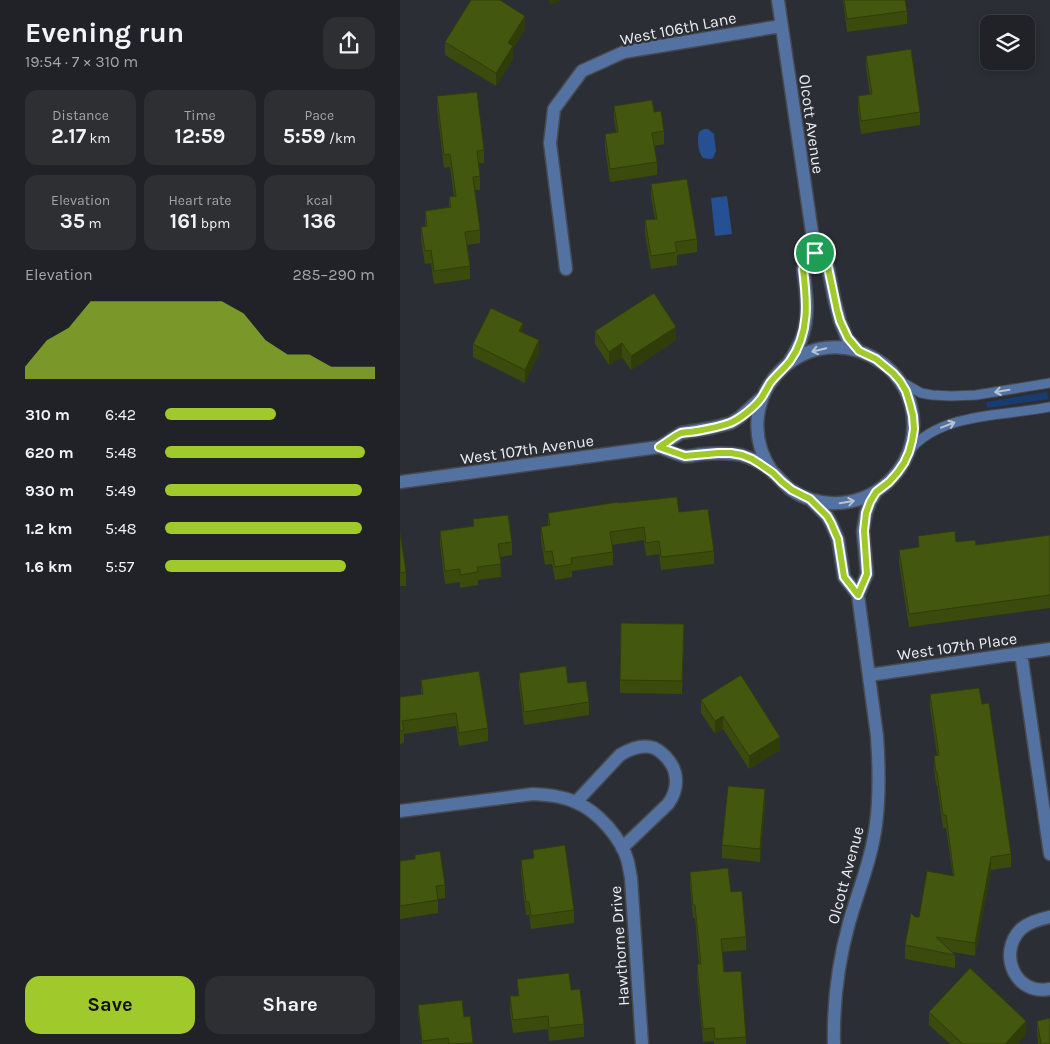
<!DOCTYPE html>
<meta charset="utf-8">
<style>
body{margin:0;font-family:Karla,sans-serif;background:#2d2f33;color:#f1f3f6;height:100vh;display:flex;flex-direction:column;font-size:19px;white-space:nowrap}
*{box-sizing:border-box;margin:0}
p{font-size:16px;color:#a2a4a7}
.icon{flex:none;width:28px;height:28px;fill:none;stroke:currentColor;stroke-width:2;stroke-linecap:round;stroke-linejoin:round}
.map{position:relative;flex:1;overflow:hidden}
.drawer{display:flex;flex-direction:column;background:#202227;width:400px}
.drawer>*{flex:none}
.controls{position:absolute;left:580px;top:15px;display:grid;gap:10px}
.controls a{display:grid;place-items:center;width:55px;height:55px;border-radius:10px;background:#202227;box-shadow:0 2px 8px #0003,0 0 0 1px #3d3f44;font-size:25px}
.pin{position:absolute;display:grid;place-items:center;width:42px;height:42px;color:#fff;margin:-21px;border:2px solid #fff;border-radius:50%;box-shadow:0 1px 5px #0007}
.round{display:grid;place-items:center;flex:none;width:52px;height:52px;border-radius:15px;background:#2d2f33}
.summary{display:flex;align-items:center;justify-content:space-between;height:85px;padding:0 25px}
h1{font-size:28px;font-weight:700;line-height:38px}
.figures{display:grid;grid-template-columns:repeat(3,1fr);gap:8px;height:85px;padding:5px 25px}
.figures div{display:grid;align-content:center;border-radius:12px;background:#2d2f33;text-align:center}
.figures b{font-size:21px;font-weight:700}
.figures small{font-size:14px;font-weight:400}
.figures p{font-size:14px}
.chart{height:140px;padding:10px 25px}
.chart p{display:flex;justify-content:space-between}
.chart svg{width:100%;height:90px;margin-top:5px;fill:#a0c92b;opacity:.7}
.cta{display:flex;gap:10px;margin-top:auto;padding:10px 25px}
.cta a{flex:1;height:58px;border-radius:15px;background:#a0c92b;color:#111;font-size:20px;font-weight:700;line-height:58px;text-align:center}
.cta a+a{background:#2d2f33;color:#f1f3f6}
ul{padding:0 25px;list-style:none;font-size:16px}
li{display:grid;grid-template-columns:80px 60px 1fr;align-items:center;height:38px}
li i{height:12px;border-radius:6px;background:#a0c92b}
main{display:flex;flex:1;min-height:0}
.map>svg:first-child{display:block}
.green{fill:#183b71}
.water{fill:#255194}
.lines{fill:none;stroke-linecap:round;stroke-linejoin:round}
.lane-casing{stroke:#46494e;stroke-width:11}
.street-casing{stroke:#46494e;stroke-width:15}
.lane{stroke:#5472a1;stroke-width:9}
.street{stroke:#5472a1;stroke-width:12}
.wall{fill:#3a4b0d}
.shaded-wall{fill:#303d0a}
.building{fill:#44570f;stroke:#303d0a}
.oneway{stroke:#b6c3d5}
.route-casing{stroke:#fff;stroke-width:10}
.route{stroke:#a0c92b;stroke-width:6}
.labels{text-anchor:middle;stroke-width:4.5;stroke-linejoin:round;paint-order:stroke}
.street-label{font-size:16px;fill:#ebeef1;stroke:#2b2e34}
</style>
<main>
<section class="drawer">
<div class="summary"><div><h1>Evening run</h1><p>19:54 · 7 × 310 m</p></div><a class="round"><svg class="icon" aria-label="share" viewBox="0 0 24 24"><path d="M12 15V3M7 8l5-5 5 5M5 13v7h14v-7"/></svg></a></div>
<div class="figures">
<div><p>Distance</p><b>2.17<small> km</small></b></div>
<div><p>Time</p><b>12:59</b></div>
<div><p>Pace</p><b>5:59<small> /km</small></b></div>
</div>
<div class="figures">
<div><p>Elevation</p><b>35<small> m</small></b></div>
<div><p>Heart rate</p><b>161<small> bpm</small></b></div>
<div><p>kcal</p><b>136</b></div>
</div>
<div class="chart"><p><span>Elevation</span>285–290 m</p>
<svg viewBox="0 0 160 44" preserveAspectRatio="none"><path d="M0 44V38L10 25L20 19L30 6L40 6L50 6L60 6L70 6L80 6L90 6L100 12L110 25L120 32L130 32L140 38L150 38L160 38V44z"/></svg>
</div>
<ul>
<li><b>310 m</b>6:42<i style="width:53%"></i></li>
<li><b>620 m</b>5:48<i style="width:95%"></i></li>
<li><b>930 m</b>5:49<i style="width:94%"></i></li>
<li><b>1.2 km</b>5:48<i style="width:94%"></i></li>
<li><b>1.6 km</b>5:57<i style="width:86%"></i></li>
</ul>
<div class="cta"><a>Save</a><a>Share</a></div>
</section>
<div class="map">
<svg width="650" height="1044" viewBox="0 0 650 1044">
<rect width="100%" height="100%" fill="#2b2e34"/>
<!-- green -->
<path class="green" d="M647,392L649,399L587,408L586,402Z"/>
<!-- water -->
<path class="water" d="M304,129H308L314,134L316,151L313,158L310,159L303,158C298,152 297,140 299,132Z
M327,196L332,234L315,236L311,198Z"/>
<g class="lines">
<defs>
<path id="lane" d="M502,382L521,393L532,395L551,396L576,395L650,383
M510,450C541,412 606,416 650,407"/>
<path id="street" d="M378,0L415,253L428,267L434,298L440,321L447,338L459,351
M166,269L150,143L154,109L182,71L224,52L381,26
M389,362C394,354 399,346 402,337C410,315 406,291 403,269L415,253
M259,447C267,450 276,454 284,456C290,457 297,454 303,454C315,453 328,452 341,455C352,458 365,465 374,473C379,478 384,484 390,489C423,512 467,506 493,477C511,458 517,431 511,406C507,389 496,373 482,363C409,311 321,398 373,473
M0,482L259,447L281,433L311,428L331,423L340,417L361,398
M410,499L427,516L431,523L438,539L444,577L458,595L477,736C479,766 480,795 476,824C472,858 458,891 449,923C438,963 433,1003 434,1044
M458,595L467,574L463,531L466,513L470,502L476,492
M621,653L650,854
M469,675L650,649
M176,802L220,755C230,749 242,744 254,748C259,750 263,754 266,757C279,771 279,789 268,804L222,848
M0,811L133,794C147,795 162,796 175,802C198,811 222,839 228,862C229,867 230,873 231,878L242,1044
M650,917C640,919 629,922 621,929C597,953 615,996 650,989"/>
</defs>
<!-- lane casing -->
<use href="#lane" class="lane-casing"/>
<!-- street casing -->
<use href="#street" class="street-casing"/>
<!-- lane -->
<use href="#lane" class="lane"/>
<!-- street -->
<use href="#street" class="street"/>
</g>
<!-- wall -->
<path class="wall" d="M443,0H505L507,11V24L447,32Z
M125,29L113,48V59L96,86L45,55V42Z
M466,56L520,112V125L461,134L458,110V96L470,95L466,69Z
M37,96L84,150V163H79L80,176V190H75L80,230V243L67,245L70,266V279L34,284L31,263L25,264L21,240V227L25,226V211L49,207V197L54,196L50,167L44,168L37,109Z
M214,106L254,112L264,131V144L254,146L257,162V175L210,182L205,148V134L216,132L214,119Z
M251,184L297,239V252L277,255V265L251,269L245,234V220L255,219L251,197Z
M195,331L276,340L231,370L222,357L209,365L195,344Z
M123,332L139,353L125,383L73,357V344Z
M218,503L279,512L314,551V564L261,570L259,554L246,556L244,540L212,545L213,552V565L172,571V577L155,580L152,564L145,565L141,540V527L148,525V513Z
M73,519L112,542V555L100,557L101,577L78,580V585L60,588V582L45,584L40,544V531L73,526Z
M0,532L6,572V586H0Z
M650,535V608L509,627L499,563V550L518,547V536L576,545Z
M284,637L282,694L220,693V680Z
M119,673L168,683L189,702V715L124,725L119,686Z
M21,680L88,728V741L59,746L56,726L4,734V743L0,744V697L21,694Z
M530,694L582,704L611,854V867L591,870L575,956L553,952L555,955V968L505,959V945L515,917H519L553,876L546,828H543L537,785H536L534,769V756L537,755L530,707Z
M301,700L380,750L349,769L323,729L315,734L301,713Z
M365,802L360,862L322,858V845Z
M133,850L174,910V923L131,929L129,915H126L121,873V860L133,858Z
M15,855L45,885V898L38,899V913L0,919V861L15,859Z
M290,872L331,892L346,937V950L322,952L324,972L346,1037V1044H314V1041L303,1042L297,977V964H299L295,918H293L290,885Z
M117,979L171,990L184,1024V1037L149,1041L148,1029L113,1033L110,1010V996H118Z
M18,1005L64,1017L70,1016L73,1044H22L18,1014Z
M529,1012L626,1034L617,1044H550L529,1025Z
M637,1021L650,1044H638L637,1034Z"/>
<!-- shaded-wall -->
<path class="shaded-wall" d="M149,0H163L149,5Z
M125,16V29L113,48V59L96,86V73L108,43Z
M123,323V336L119,331Z
M276,327V340L231,370V356Z
M139,340V353L125,383V370Z
M222,343V357L209,365V352Z
M323,716V729L315,734V721Z
M380,737V750L349,769V756Z
M365,789V802L360,862V849Z
M591,857V870L575,956V943Z
M626,1021V1034L617,1044H605Z"/>
<!-- building -->
<path class="building" d="M71,0H100L125,16L108,43L113,46L96,73L45,42Z
M444,0H505L507,11L447,19Z
M511,49L520,112L461,121L458,96L472,94L466,56Z
M77,92L84,150L77,151L80,176L73,177L80,230L65,232L70,266L34,271L31,250L25,251L21,227L27,226L25,211L51,207L49,197L56,196L50,154L44,155L37,96Z
M252,100L254,112L261,111L264,131L252,133L257,162L210,169L205,134L218,132L214,106Z
M287,179L297,239L275,242L277,252L251,256L245,220L257,219L251,184Z
M254,293L276,327L231,356L222,343L209,352L195,331Z
M91,308L123,323L119,331L139,340L125,370L73,344Z
M277,497L279,512L308,509L314,551L261,557L259,541L246,543L244,527L210,532L213,552L171,558L172,564L155,567L152,551L145,552L141,527L150,525L148,513L218,502V503Z
M108,515L112,542L98,544L101,564L77,567L78,572L60,575V569L45,571L40,531L74,526L73,519Z
M555,531L556,542L575,540L576,545L650,535V595L509,614L499,550L519,547L518,536Z
M0,532L6,572L0,573Z
M221,623L284,624L282,681L220,680Z
M166,666L168,683L186,681L189,702L124,712L119,673Z
M79,671L88,728L59,733L56,713L2,721L4,730L0,731V697L23,694L21,680Z
M341,675L380,737L349,756L323,716L315,721L301,700Z
M579,688L582,704L589,703L611,854L591,857L575,943L536,937L555,955L505,945L511,913L515,917H519L527,871L554,876L546,815H543L537,772H536L534,756L539,755L530,694Z
M328,786L365,789L360,849L322,845Z
M165,845L174,910L131,916L129,902H126L121,860L134,858L133,850Z
M40,851L45,885L36,886L38,900L0,906V861L15,859V855Z
M328,868L331,892L342,891L346,937L321,939L324,972L341,971L346,1037L315,1039L314,1028L303,1029L297,964H301L295,905H293L290,872Z
M570,968L626,1021L605,1044H563L529,1012Z
M169,973L171,990L180,989L184,1024L149,1028L148,1016L113,1020L110,996H119L117,979Z
M62,1000L64,1017L70,1016L73,1043L49,1044L48,1038L22,1041L18,1005Z
M650,1018V1044H641L637,1021Z"/>
<!-- one-way arrows -->
<defs><path id="oneway-shaft" d="M-6 0H5M1.5-3L5.5 0L1.5 3" fill="none" stroke-width="1.6" stroke-linecap="round" stroke-linejoin="round" transform="scale(1.25)"/></defs>
<g class="oneway">
<use href="#oneway-shaft" transform="translate(419 350) rotate(167)"/>
<use href="#oneway-shaft" transform="translate(602 391) rotate(171)"/>
<use href="#oneway-shaft" transform="translate(548 425) rotate(-21)"/>
<use href="#oneway-shaft" transform="translate(447 502) rotate(-9)"/>
</g>
<g class="lines">
<defs>
<path id="route" d="M415,253L428,267L437,310L440,321L448,338L459,351L476,359L493,373L500,381L506,391L510,404L513,416L514,429L512,441L509,452L504,463L497,473L489,482L476,492L470,502L466,513L464,531L467,574L458,595L444,577L438,539L431,523L427,516L410,499L392,490L382,482L373,473L360,464L352,459L342,455L331,453H318L285,456L259,447C266,443 274,436 281,433C286,432 292,432 297,431C308,429 319,427 330,423C340,419 356,406 362,397C365,392 367,388 370,383C376,375 384,369 390,361C410,333 407,301 403,269Z"/>
</defs>
<!-- route casing -->
<use href="#route" class="route-casing"/>
<!-- route -->
<use href="#route" class="route"/>
</g>
<g class="labels">
<!-- street labels -->
<g class="street-label">
<text transform="translate(278 28) rotate(-11)" y="6">West 106th Lane</text>
<text transform="translate(412 124) rotate(82)" y="6">Olcott Avenue</text>
<text transform="translate(127 449) rotate(-8)" y="6">West 107th Avenue</text>
<text transform="translate(557 646) rotate(-8)" y="6">West 107th Place</text>
<text transform="translate(445 875) rotate(-75)" y="6">Olcott Avenue</text>
<text transform="translate(219 946) rotate(-94)" y="6">Hawthorne Drive</text>
</g>
</g>
</svg>
<div class="controls">
<a><svg class="icon" aria-label="layers" viewBox="0 0 24 24"><path d="M12 4l9 5-9 5-9-5zM3 14l9 5 9-5"/></svg></a>
</div>
<div class="pin" style="left:415px;top:253px;background:#1e9e55"><svg class="icon" aria-label="arrive" viewBox="0 0 24 24"><path d="M6 21V4h12l-3 4 3 4H6"/></svg></div>
</div>
</main>
